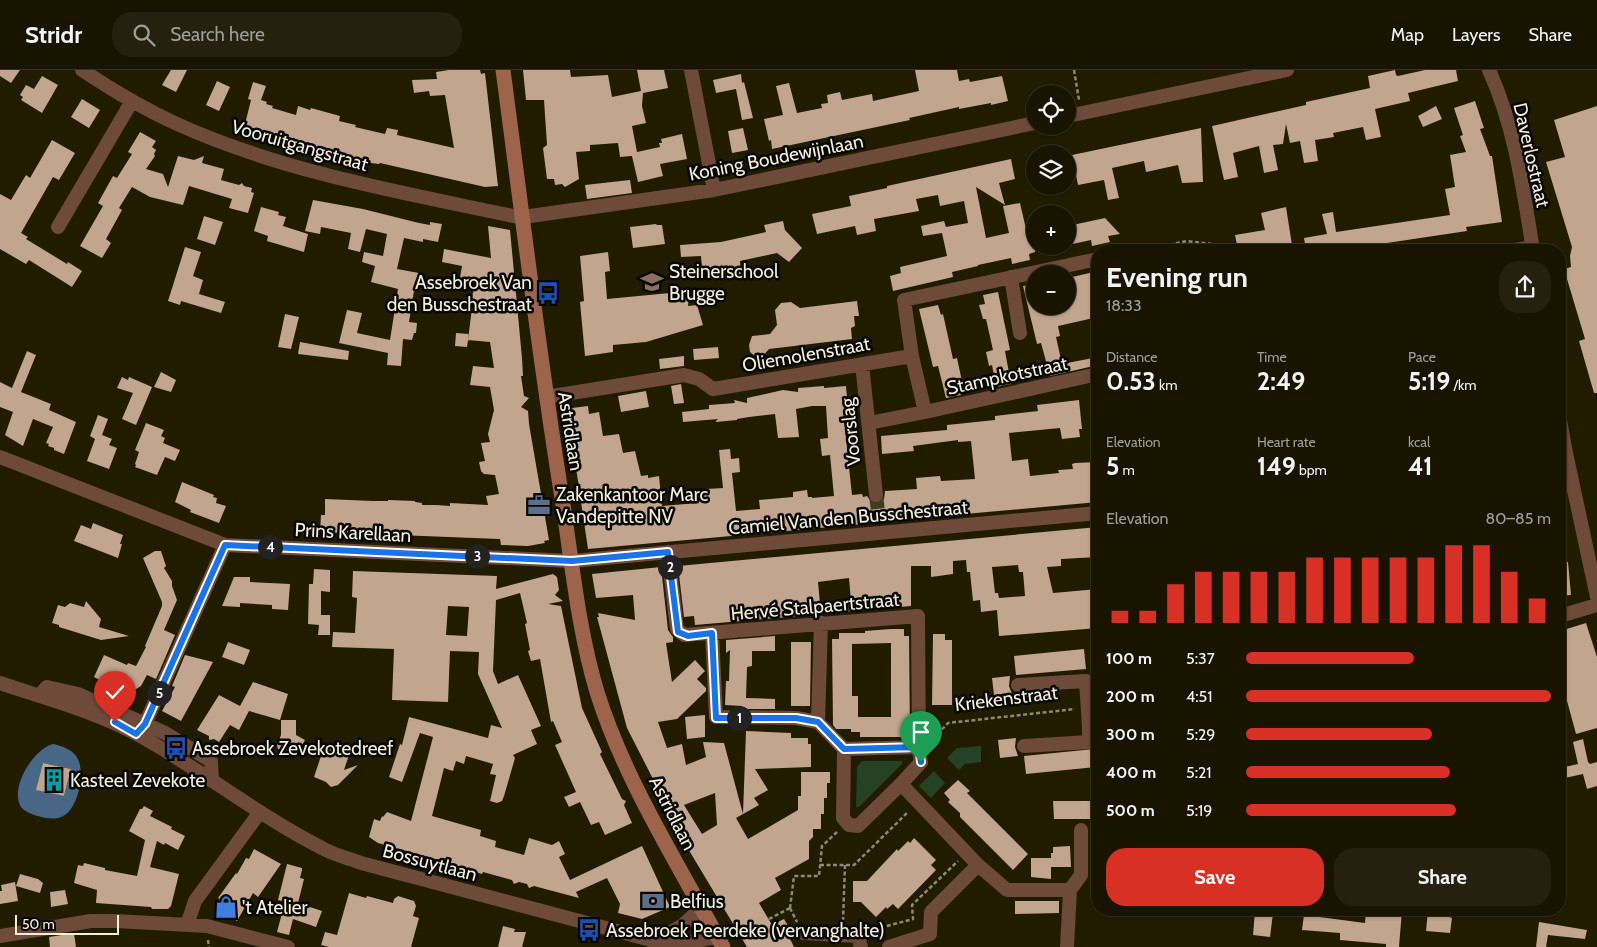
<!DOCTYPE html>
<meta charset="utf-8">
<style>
body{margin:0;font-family:Cabin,sans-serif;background:#26210f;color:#f1f3f6;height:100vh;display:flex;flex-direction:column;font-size:19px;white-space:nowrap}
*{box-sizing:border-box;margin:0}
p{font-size:16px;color:#9f9e99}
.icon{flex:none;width:28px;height:28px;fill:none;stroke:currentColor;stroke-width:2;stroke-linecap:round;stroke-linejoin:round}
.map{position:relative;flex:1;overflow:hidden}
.sheet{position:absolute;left:1091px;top:174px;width:475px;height:672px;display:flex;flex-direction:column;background:#191400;border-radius:20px;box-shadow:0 1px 4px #0004,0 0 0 1px #373322}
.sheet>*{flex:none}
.tools{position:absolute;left:1026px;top:15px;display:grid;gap:10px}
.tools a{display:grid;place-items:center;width:50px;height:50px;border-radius:50%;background:#191400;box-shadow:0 1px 4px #0004,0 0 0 1px #373322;font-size:25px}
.scale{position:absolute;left:15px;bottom:12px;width:104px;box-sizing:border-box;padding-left:5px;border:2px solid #f2efdd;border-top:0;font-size:14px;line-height:18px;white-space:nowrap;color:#f2efdd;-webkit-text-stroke:4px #080600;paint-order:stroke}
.pin{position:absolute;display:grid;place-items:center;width:42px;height:42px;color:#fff;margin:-51px -21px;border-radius:50% 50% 50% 0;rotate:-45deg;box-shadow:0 0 5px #0007}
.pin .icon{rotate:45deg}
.km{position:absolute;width:25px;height:25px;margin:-12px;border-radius:50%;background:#222;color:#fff;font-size:14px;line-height:25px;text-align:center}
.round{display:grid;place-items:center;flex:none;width:52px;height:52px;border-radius:20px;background:#26210f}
.overview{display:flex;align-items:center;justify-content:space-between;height:85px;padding:0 15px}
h1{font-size:28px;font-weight:800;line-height:38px}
.metrics{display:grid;grid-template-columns:repeat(3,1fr);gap:8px;height:85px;padding:5px 15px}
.metrics div{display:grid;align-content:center}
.metrics b{font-size:25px;font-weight:800}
.metrics small{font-size:14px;font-weight:400}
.metrics p{font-size:14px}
.chart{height:140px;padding:10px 15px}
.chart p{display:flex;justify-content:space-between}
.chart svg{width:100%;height:90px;margin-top:5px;stroke:#d93025;stroke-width:6}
.action{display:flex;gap:10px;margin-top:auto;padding:10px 15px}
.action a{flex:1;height:58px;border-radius:20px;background:#d93025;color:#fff;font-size:20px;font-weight:800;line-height:58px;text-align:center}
.action a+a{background:#26210f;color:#f1f3f6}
ul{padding:0 15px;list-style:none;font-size:16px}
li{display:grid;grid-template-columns:80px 60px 1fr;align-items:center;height:38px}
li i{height:12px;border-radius:6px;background:#d93025}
header{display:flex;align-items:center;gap:30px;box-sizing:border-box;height:70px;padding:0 25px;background:#191400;border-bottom:1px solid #373322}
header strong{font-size:24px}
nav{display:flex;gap:28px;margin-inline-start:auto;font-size:18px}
.search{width:350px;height:45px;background:#26210f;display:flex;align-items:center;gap:12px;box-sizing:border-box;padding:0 18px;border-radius:20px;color:#9f9e99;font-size:19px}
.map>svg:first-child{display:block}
.green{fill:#254126}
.water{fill:#486686;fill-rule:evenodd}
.building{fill:#c1a58e;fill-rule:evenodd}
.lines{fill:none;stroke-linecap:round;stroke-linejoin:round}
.street-tunnel{stroke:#403b21;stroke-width:14;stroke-dasharray:14 7;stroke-linecap:butt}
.path{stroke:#8d8973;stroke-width:2.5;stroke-dasharray:4 2.5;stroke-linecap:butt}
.street{stroke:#6e4a3b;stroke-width:14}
.secondary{stroke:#9d634b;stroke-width:15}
.route-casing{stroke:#fff;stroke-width:10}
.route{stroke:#1a73e8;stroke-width:6}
.labels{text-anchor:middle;stroke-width:5;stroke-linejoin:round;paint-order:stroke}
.street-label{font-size:19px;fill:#f2efdd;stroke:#080600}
.poi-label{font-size:19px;fill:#f2efdd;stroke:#080600;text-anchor:start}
</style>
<header>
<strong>Stridr</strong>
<div class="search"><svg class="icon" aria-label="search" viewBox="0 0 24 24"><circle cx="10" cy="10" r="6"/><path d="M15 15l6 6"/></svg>Search here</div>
<nav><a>Map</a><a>Layers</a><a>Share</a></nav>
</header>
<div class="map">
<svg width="1597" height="877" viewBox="0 0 1597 877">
<rect width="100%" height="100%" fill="#211b00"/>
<!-- green -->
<path class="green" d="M981,676V692L965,694L959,700L947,688L957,678Z
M862,691H902V694L859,737H856L857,697Z
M934,701L945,713L931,728L919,716Z"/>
<!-- water -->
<path class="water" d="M53,674C62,676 71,679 76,686C87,700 78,742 61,747C54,750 44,748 38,746C33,745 24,741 21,737C9,717 34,679 53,674ZM43,693L71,699L64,726L37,720Z"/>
<!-- building -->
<path class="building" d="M0,0H20L11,13L0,6Z
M171,0H187L176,22L162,15Z
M449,0H480L481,4L485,3L498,116L485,117L380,93L379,94L371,93L365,90L347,87L296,72L253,58H244L251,30L248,29L253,12L266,16L261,30L267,32L266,34L273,36L272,38L296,45L298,36L310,40L311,38L340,46L339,51L356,55L355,57L385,64L387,58L398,60L397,65L454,78L445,25L430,26L429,21L414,23L412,10L437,9L436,2Z
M523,0H570L571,7L608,5L612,27L641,21L637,0H664L668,18L643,23L642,36L646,53L632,56L637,82L660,77L659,73H662L661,69L682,64L687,89L660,94L663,106L638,112L632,86L620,87L618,73L590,75V81L576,82L579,109L565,117L562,114L555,115L554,109H547L543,78L547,75L544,30H526Z
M915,0H957L959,11L969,9L970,12L1002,6L1008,31L991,35V33L959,39V37L909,48L910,50L772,79L771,70L769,71L764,49L783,45L776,16L789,13L797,43L822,38L821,34L828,33L827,25L840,22L842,30L872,24L873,31L919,21Z
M1395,0L1396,5L1398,6L1425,0H1456L1458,11L1408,23L1410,31L1375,39L1381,67L1366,70L1363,57L1333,63L1334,67L1315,70L1318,91L1304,93L1300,71L1290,73L1286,54L1283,74L1273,75L1278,100L1264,103L1259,76L1233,83L1238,107L1224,110L1212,56L1306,35V32L1370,18L1368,6Z
M741,4L742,13L744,12L753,48L742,50L736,19L716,23L713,10Z
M42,6L58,15L42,43L21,30L23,27L20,25L26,15L34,19Z
M217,11L230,17L219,41L206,35Z
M82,29L100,40L89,58L71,47Z
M1475,31L1484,58L1480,59L1490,86H1492L1502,152L1466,157L1467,161L1340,180H1306L1304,168L1327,164L1322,144L1333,142L1336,162L1450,145L1445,119L1455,117L1450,85L1466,82L1460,66L1463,65L1454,38Z
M1436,36L1442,49L1423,57L1418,46Z
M1597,36V323H1594L1579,271L1585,269L1564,199L1571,197L1570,186L1572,177L1546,92L1565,87L1554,50Z
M743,58L748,80L732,83L728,61Z
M1201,58L1203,112L1182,113L1178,95L1146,102L1144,91L1112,98L1119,128L1108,130L1104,110L1078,115L1072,85Z
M140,62L156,71L152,77L156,80L154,84L155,86L146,99L163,104L168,117L178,86L194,90L204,86L202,93L224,99L221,110L239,115L242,113L244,116L252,118L251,122L254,123L248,143L229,138L232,129L189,116L183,135L150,127L132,117L119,138L122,140L106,169L111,173L102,188L80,176L103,136L98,133L113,106L117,108L132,84L128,82Z
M52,70L75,83L59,110L53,107L21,163L28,167L26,169L67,194L68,192L82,201L72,217L29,190L26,194L0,179V124L11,130L26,105L30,108Z
M1011,89L1015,109L999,113L1005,135L976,117L986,168L1009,163L1003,136L1020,133L1026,159L1035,157V182L1029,184L1030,190L1012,194L1011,188L978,195V196L952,202L953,207L893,221L890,206L901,203L900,197L947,186L942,163L923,166L921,156L944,151L946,157L968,153L964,131L940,136L938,125L916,129L919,141L874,149L876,161L857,165L855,156L817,164L812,144L851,136L849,126L887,118V116Z
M630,110L632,123L587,129L585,115Z
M313,130L363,139L419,153L430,155V152L442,154L438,172L423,169V172L404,168L397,199L419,203L415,222L414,221L409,252L417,253L416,263H414L412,270L403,269L401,296L387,295L388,283L339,273L347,240L362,243L357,263L390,270L398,219L371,212L375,196L362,192L364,182L383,186L387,164L366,159L360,182L348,179L351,163L321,157L320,164L305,161Z
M261,137L279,142L278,145L286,147L283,156L308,164L304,182L267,171L268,166L254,161Z
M1286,137L1292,175L1256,180H1238L1235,165L1265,160L1261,143Z
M204,146L223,152L215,175L197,169Z
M1105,148L1120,164L1108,166L1110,172L1092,176L1091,170L1068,175V156Z
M783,151L785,160L802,178L789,192L777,183L740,191L741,206L703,209L701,186L681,187L680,175L721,172L766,162L764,155Z
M656,154L657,155H662L665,174L633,178L630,157Z
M488,156L510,160L522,288L523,306H521L524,326L529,328L521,337L528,341L529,354L549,470L544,471L545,473L528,476L501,475L500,469L320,462L321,445H325V429L373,431H388V430L415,431V432L422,433V435H436L450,436V433L488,435L486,426L499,424L495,405L484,404L481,401L479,392L485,391L481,373L490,372L488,364L494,340L490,317L470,315L473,296L494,298L490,272L468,270L473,229L472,228L475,211L460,208L462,196L442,192L444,179L491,188Z
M185,177L201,182L193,206L203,210L199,224L225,232L221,243L181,231L180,235L168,231Z
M608,182L610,201L605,202L607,229L670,223L689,227L688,236L697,235L703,255L646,272L613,275V282L585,286L580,232L584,231L580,186Z
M1098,201V247L1058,256L1060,266L1056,267L1062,294L1098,287V295L1050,306L1041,273L1037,274L1023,216L1035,214V236H1070L1068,224V208Z
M998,222L1010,280L1005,281L1011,314L996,317L992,295L989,296L986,282L993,280L986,249H983L979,235L985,234L983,225Z
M857,231L859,246H854L855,256L851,258L852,269L769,279L763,286L756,287L750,282L749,275L752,266L770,264L777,255L775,240L781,233L791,232L800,238Z
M938,235L941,245L943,244L953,289L957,288L963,316L959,317L961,325L946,328L938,296L933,297L919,239Z
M285,244L299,247L291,279L278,277Z
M456,263L469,264L467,277L455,276Z
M300,272L349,281L348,290L298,284Z
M718,277L719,288L694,290L693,279Z
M27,281L36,285L21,322L51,334L49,340L76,352L64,384L54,380V378L48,376L49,374L46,373L53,357L33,349L23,376L5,365L13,342L0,337V312L12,318Z
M684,286V296L660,299L659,289Z
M161,302L176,310L171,322L154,317Z
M122,307L128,310L129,307L152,317L136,355L122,349L133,323L117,318Z
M681,314L684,333L674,334L671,316Z
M824,316V318L846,316L848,341H843L852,425L862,424L863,427L867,426L872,433L877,434L884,429L885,421L917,419L916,408L940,406L941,411L975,409L971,371L958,372V370L913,376L914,381L882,384L881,366L947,360V355L995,350V346L1038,341L1037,335L1079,330L1082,359H1079L1080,367L1062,369L1060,358L1009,363L1012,391L1028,389L1030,406L1059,403L1058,400L1073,399L1072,394L1075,393L1098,392V432L887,451V450L863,452V454L588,479L581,432H579L577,417H579L569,355H575L572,338L588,336L589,344L599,342L603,366L619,364L623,383L635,381L641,406L648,405V408L659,406L662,436L698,433L697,422L707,421V419L723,418L719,380L730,379L731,389L739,388L740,402L732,403L736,441L760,439L759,430L793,427V422L807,420L808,427H812V428L834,426L830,385L822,386L820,369L828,368L826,336H812L796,339L799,367L778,368L775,344L749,347L737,349V350L715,352L718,349L683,352L682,342L709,339V335L735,333L734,330L747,333V328L783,320L798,322V318Z
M646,321L649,337L621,342L618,326Z
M98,345L108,349L102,365L112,369L109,375L117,378L109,399L87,391L95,369L90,366Z
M146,353L164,360L161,366L165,368L163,373L180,380L175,391L165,387L157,405L135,397L136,395L135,394L139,382L135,380Z
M182,412L214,425L213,427L217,428L216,433L226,436L219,453L190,442L191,440L175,432Z
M93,453L123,465L120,474H122L118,488L74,471L81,455L91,459Z
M1098,457V487L1061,489V496L1047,497L1053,523L1098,519V558L999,566L997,540L981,542L980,530L973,531L970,502H967L966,490L953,491V504L931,507V496H911V536L842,542L841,531H851L849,508L818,512L821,544L695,555L694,546L684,547L678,496ZM1018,495L1019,502H1023L1025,526L999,528L998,523H995L992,497Z
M155,481H161L166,496L164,498L172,511V516L177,530L164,560L175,565L156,609L147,605L141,616L136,619H135L132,624L125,621L124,623L94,607L104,585L127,595L128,593L136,596L146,577L145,576L162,536V532L143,488Z
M1560,492H1568L1571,525L1560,526Z
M661,497L668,560L673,567V572L666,573L672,612L695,590L705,601L697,609L706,618V621L677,649L658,652L667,678L682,674L686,695L706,687L703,672L724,673L743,744L746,661L791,663V668H808V674H811V697L755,699L768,720L754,728L759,735L736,748L748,769L798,740V726H801V702H830V713H827V728H824V744H821V759H813V767L809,771V789L775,808L781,820L759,833L772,855L784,849L791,861L790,869L794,877H747L666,742L652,707L627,658L597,547H599L598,543L635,550L633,525L596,528L592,504ZM715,723L717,755L702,764L684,735Z
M314,499L330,500V522L321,521V545H330V565H318L319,555L308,554L309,514H313Z
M353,501L497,506L496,519L553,504L557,507L559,520L555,525L563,531L548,534L561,536L582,638L602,682L600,684L622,729L626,731L624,735L632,753L605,765L599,752L591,755L580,732L569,737L564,727L576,722L555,675L562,672L553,651L551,652L540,589L531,591L528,581L530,580L525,554L527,553L520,523L496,530L493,601L498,614L518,605L541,656L531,660L537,674L513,685L515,688L504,726L502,731L497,733L490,731L496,705L490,704L493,694L466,686L464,694L456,691L453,701L444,698L432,746L481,760L480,766L496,771L495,777L524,785L529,768L552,775L559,771L565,784L559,787L570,810L642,776L670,837L642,849L618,843L620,834L607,808L576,822L579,828L534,816L529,818L527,814L519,812L514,814L512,810L483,802L482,804L446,792L441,795L439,790L378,773L369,767L374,749L380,751L382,746L383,747L387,742L411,751L433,667L420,663L402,712L389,707L400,674L402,675L409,647L488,668L491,655L502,658L478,604L479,582L450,581L448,632L392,630L394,579L332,577L333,562L355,563L357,528L352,527ZM448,536L469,537L467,566L446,565Z
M234,507H250V512L290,514L288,540L272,539V535L240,533V537L222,536Z
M86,531L101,549L99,557L129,566L101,570L59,557V555L52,553L58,535L65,537L70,533L84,537Z
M1586,553L1597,587V658L1576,664L1560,605V578L1564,576L1560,561Z
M891,559H904V566H909L910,667H860V662H851V659H836L833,655L832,569H839V563H865V561ZM891,573V647H858V626H852V574Z
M933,564H945V570H952V635H932Z
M775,566V581H752V596L747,597L746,628L775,629V639H742V636L725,635L726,611H729L730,580L726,583V570Z
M228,572L250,580L244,595L222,587Z
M791,572H811L810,636H791Z
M1084,579L1086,599L1016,605L1014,586Z
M185,585L213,592L181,651L162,641L175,617L172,616Z
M1010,606L1009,616L1012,624L994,625L992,608Z
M253,612L288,624L280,650L249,641L239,660L230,655L219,672L214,669L209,670V666L197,660L219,625L240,636Z
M705,645V667L687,669L685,647Z
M281,650H296V665L305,670L296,686L278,679L277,675L281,665Z
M1016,668L1015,677L1018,686L1000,688L998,670Z
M1583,669L1588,692L1590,694L1597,692V716L1587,719L1583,704L1560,709V698L1578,694L1573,672Z
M324,677L346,680L345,683L349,685L344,700L358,695L338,715L331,717L326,712L314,707Z
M1094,679L1096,697L1026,704L1024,686Z
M43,693L71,699L64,726L36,720Z
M958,710L970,721L967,723L1028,784L1013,800L960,747V743L948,732L950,730L944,723Z
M1053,731H1098V747L1096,749H1054Z
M144,736L153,741L150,746L172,757L171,759L185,766L178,780L165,773L164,775L157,771L150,797L179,804L171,836L168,839H152L151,837L96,833L97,820L74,813L78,795L83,796L84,793L105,798V800L137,806L145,770L129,761L140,739H142Z
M914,768L936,790L931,795L936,800L898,839L893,834L887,839L886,837L876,847L861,832H853V811H867L897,779L898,781L908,771L910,773Z
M1070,776L1071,797H1051V809L1031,807V788H1051V783H1053V777Z
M254,779L281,794L258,827L253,823L237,851L215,836L220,829L218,828L236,803L237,804L246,788L249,789Z
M287,794L302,798V800L300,808L304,809L298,833L322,841L316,857L293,849L289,865L277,862L285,832L278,830Z
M20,804L38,809L43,813L40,823L16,816Z
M15,812L18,831L0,834V821H2L1,815Z
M65,820L68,834L51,837L50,822Z
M349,823L366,828L367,826L393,833L394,829L398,826L414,831L416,836L413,846L419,848L411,877H329L321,875L325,862L337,865Z
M1015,831H1059V843L1015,844Z
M1366,840H1402L1399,877H1386V874L1340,870V863L1302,860L1304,845L1365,853Z
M1428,840H1451L1449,847L1452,848L1450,863L1426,861Z
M1255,841L1273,843L1270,867L1253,865Z
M1539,852L1587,860L1585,869L1548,865L1546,877H1536Z
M503,856L515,859L514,862H526L522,877H498Z
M74,863L76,877H50L49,867Z"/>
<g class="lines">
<!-- street-tunnel -->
<path class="street-tunnel" d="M876,425L879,450"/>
<!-- path -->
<path class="path" d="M1074,0L1079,30
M1144,180L1187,171L1229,176L1234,180
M933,669L948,653L1075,639
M820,795H854L908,742
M790,838L794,806H819L822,776L837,762
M790,838L797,852
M769,849L790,838
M843,851L845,795
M868,861L913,849L912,835L958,791
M208,870L209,877"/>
<!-- street -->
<path class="street" d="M82,0C112,20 144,39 177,54C283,102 400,122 513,146L523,147L714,120L1035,53
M691,0L714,120
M1489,0C1515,57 1523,119 1533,180
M1068,46L1287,0
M58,157L132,31
M1515,180L1532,177
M1011,207L1020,263
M862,294L876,425
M546,327L684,305L699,309L713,319L912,286L904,230L1098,189
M925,342L1098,304
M1560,350L1566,383L1597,527
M869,353L925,342L912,286
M0,387L225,475L572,491L1098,443
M668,482L677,559L684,565L918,546L919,682L921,692L901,714L978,795L1007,820H1070L1081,805V760
M1560,546L1597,535
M712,563L716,647L796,648L818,652L844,679L919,677
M0,613C47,629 98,642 142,667C203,701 259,746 322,778C334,785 348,788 361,793L655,871L684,873L717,867
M1018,615L1086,611L1089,657
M39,626L47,617L78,624L145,654L165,663L211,691L212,711
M818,652L821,553
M140,660L145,654L225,475
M1024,676L1089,672V657H1097
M844,679L843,748L849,755L858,756L901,714
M187,855L195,831L260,742
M803,863L858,866L861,877
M0,866L91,851H115L207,856L288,877
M653,872L683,855L701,838
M889,877L930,864L931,842L978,795
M1067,877L1070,820"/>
<!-- secondary -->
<path class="secondary" d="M503,0C522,143 539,286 562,428C572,492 578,559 597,622C624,709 679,796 723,877"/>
</g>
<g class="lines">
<defs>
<path id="route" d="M115,652L136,664L145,654L225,475L572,491L668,482L678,562L688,566L712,563L716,648H796L818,652L844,679L919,677L921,692"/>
</defs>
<!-- route casing -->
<use href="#route" class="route-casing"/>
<!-- route -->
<use href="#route" class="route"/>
</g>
<!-- icons -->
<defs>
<symbol id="school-bare" viewBox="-9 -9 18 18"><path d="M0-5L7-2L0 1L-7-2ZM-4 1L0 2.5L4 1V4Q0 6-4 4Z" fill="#8d6e63" stroke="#080600" stroke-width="2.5" paint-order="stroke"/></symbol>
<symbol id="bus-bare" viewBox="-9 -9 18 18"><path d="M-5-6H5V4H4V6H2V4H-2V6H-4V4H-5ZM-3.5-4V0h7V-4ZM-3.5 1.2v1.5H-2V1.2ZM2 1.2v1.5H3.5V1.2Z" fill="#1a4fb4" stroke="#080600" stroke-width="2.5" paint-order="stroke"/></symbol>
<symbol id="office-bare" viewBox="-9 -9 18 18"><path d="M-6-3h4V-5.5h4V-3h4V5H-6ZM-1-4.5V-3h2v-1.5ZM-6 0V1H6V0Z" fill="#5c6f8a" stroke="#080600" stroke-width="2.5" paint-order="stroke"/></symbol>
<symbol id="building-bare" viewBox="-9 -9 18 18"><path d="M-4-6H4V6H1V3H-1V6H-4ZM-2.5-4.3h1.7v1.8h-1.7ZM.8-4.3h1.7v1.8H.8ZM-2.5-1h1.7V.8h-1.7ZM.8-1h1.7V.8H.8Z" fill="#0f9aa8" stroke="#080600" stroke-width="2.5" paint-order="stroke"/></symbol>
<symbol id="bank-bare" viewBox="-9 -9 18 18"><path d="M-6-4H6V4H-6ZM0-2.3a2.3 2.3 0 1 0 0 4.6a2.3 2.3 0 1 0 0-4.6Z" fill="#5c6f8a" stroke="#080600" stroke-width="2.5" paint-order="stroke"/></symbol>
<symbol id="shop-bare" viewBox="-9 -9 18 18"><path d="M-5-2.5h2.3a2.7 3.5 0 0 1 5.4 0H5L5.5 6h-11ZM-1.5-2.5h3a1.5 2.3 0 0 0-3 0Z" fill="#3f7fe0" stroke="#080600" stroke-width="2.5" paint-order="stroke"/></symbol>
</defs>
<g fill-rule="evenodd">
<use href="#school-bare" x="636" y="196" width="32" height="32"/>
<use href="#bus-bare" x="532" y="207" width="32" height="32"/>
<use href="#office-bare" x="523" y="419" width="32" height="32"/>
<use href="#bus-bare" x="160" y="662" width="32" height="32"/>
<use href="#building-bare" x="38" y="694" width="32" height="32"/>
<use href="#bank-bare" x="637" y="815" width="32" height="32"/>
<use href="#shop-bare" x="210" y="821" width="32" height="32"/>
<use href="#bus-bare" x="573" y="844" width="32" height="32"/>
</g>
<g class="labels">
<!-- street labels -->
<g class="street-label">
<text transform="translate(300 75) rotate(16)" y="7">Vooruitgangstraat</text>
<text transform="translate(1532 85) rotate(77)" y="7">Daverlostraat</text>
<text transform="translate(776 87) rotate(-11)" y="7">Koning Boudewijnlaan</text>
<text transform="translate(806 284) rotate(-10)" y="7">Oliemolenstraat</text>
<text transform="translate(1007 305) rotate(-12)" y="7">Stampkotstraat</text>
<text transform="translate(571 361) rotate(81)" y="7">Astridlaan</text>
<text transform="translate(850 362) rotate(-96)" y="7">Voorslag</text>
<text transform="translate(848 447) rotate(-5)" y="7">Camiel Van den Busschestraat</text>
<text transform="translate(353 462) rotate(3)" y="7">Prins Karellaan</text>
<text transform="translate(815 536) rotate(-5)" y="7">Hervé Stalpaertstraat</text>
<text transform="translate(1006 628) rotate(-7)" y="7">Kriekenstraat</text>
<text transform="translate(673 743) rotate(63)" y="7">Astridlaan</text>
<text transform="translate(430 792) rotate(15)" y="7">Bossuytlaan</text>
</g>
<!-- poi labels -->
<g class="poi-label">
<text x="669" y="208">Steinerschool<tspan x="669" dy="22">Brugge</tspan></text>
<text x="532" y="219" text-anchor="end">Assebroek Van<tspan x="532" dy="22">den Busschestraat</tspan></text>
<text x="556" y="431">Zakenkantoor Marc<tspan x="556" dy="22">Vandepitte NV</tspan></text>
<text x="192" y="685">Assebroek Zevekotedreef</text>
<text x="70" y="717">Kasteel Zevekote</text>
<text x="670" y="838">Belfius</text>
<text x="242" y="844">'t Atelier</text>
<text x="606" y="867">Assebroek Peerdeke (vervanghalte)</text>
</g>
</g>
</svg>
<div class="tools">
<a><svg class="icon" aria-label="locate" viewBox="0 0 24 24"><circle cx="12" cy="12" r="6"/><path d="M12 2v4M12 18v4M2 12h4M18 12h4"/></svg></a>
<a><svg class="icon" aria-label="layers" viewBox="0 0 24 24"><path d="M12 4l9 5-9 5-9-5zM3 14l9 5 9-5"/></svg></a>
<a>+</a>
<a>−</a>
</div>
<div class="scale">50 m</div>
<div class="pin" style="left:921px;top:692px;background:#1e9e55"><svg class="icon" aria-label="arrive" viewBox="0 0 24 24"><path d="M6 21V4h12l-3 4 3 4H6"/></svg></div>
<div class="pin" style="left:115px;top:652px;background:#d93025"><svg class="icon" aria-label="check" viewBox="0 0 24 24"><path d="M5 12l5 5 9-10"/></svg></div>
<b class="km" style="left:739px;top:648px">1</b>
<b class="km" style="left:670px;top:497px">2</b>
<b class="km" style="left:477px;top:486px">3</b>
<b class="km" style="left:270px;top:477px">4</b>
<b class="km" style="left:159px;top:623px">5</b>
<section class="sheet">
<div class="overview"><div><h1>Evening run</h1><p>18:33</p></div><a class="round"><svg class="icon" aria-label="share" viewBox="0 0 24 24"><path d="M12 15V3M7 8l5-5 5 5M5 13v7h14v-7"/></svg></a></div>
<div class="metrics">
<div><p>Distance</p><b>0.53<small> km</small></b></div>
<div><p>Time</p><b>2:49</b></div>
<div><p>Pace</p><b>5:19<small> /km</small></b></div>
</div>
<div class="metrics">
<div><p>Elevation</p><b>5<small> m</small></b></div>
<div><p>Heart rate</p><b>149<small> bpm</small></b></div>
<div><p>kcal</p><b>41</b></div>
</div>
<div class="chart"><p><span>Elevation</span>80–85 m</p>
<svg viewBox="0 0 160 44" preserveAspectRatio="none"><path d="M5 44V38M15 44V38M25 44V25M35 44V19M45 44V19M55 44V19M65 44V19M75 44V12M85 44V12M95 44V12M105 44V12M115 44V12M125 44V6M135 44V6M145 44V19M155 44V32"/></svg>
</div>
<ul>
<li><b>100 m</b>5:37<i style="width:55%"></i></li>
<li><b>200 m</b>4:51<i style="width:100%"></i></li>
<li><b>300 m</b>5:29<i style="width:61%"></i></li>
<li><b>400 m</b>5:21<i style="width:67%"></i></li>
<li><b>500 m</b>5:19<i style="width:69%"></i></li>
</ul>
<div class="action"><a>Save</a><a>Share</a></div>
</section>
</div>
